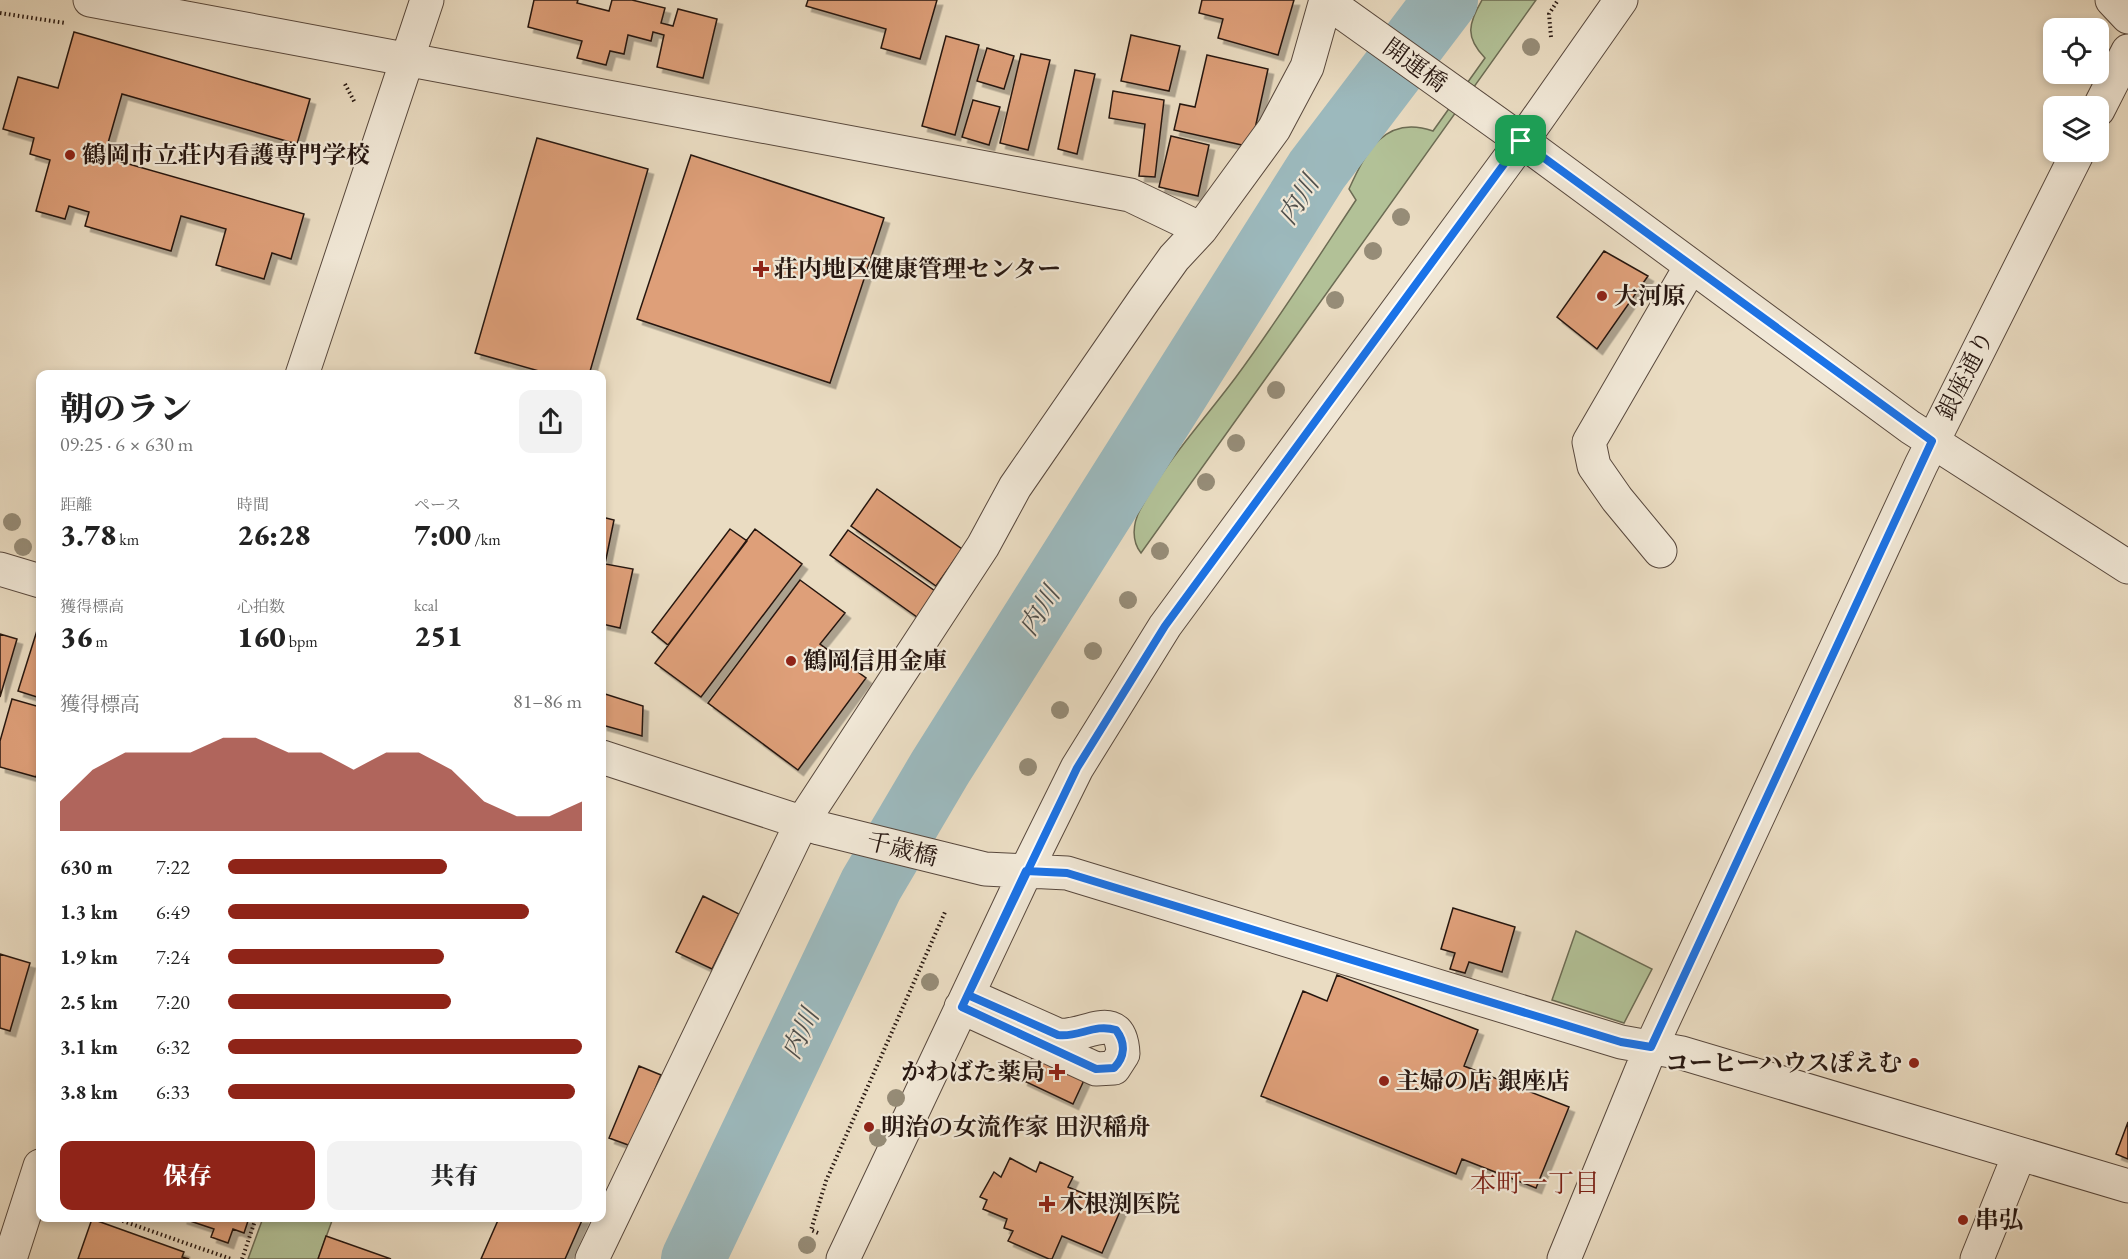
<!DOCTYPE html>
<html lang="ja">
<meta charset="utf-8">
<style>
body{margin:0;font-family:"EB Garamond","Noto Serif JP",serif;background:#f2f2f2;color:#222;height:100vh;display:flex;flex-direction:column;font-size:22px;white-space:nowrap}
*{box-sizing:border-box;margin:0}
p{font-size:20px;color:#767676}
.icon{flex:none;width:33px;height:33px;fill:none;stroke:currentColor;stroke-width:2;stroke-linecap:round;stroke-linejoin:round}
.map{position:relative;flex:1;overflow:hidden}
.sheet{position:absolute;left:36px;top:370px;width:570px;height:852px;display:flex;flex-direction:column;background:#fff;border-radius:12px;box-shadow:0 3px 9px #0003}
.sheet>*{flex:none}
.tools{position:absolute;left:2043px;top:18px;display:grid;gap:12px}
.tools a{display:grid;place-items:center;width:66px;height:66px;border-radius:12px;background:#fff;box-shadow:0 3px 9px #0003;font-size:30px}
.pin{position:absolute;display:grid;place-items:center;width:51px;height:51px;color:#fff;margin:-26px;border-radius:12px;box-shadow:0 3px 9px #0006}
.round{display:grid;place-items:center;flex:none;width:63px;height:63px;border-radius:12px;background:#f2f2f2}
.summary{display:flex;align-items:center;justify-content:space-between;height:102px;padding:0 24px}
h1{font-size:33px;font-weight:800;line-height:45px}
.stats{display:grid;grid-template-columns:repeat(3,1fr);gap:9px;height:102px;padding:6px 24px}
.stats div{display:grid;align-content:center}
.stats b{font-size:30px;font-weight:800}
.stats small{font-size:16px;font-weight:400}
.stats p{font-size:16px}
.chart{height:168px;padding:12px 24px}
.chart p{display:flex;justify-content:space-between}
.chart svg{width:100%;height:108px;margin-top:6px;fill:#8f2418;opacity:.7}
.cta{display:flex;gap:12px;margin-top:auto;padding:12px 24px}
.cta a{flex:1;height:69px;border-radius:12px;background:#8f2418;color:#fff;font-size:24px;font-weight:800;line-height:69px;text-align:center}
.cta a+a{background:#f2f2f2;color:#222}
ul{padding:0 24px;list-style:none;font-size:20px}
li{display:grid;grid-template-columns:96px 72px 1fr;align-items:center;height:45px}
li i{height:15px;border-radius:8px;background:#8f2418}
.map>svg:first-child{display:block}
.green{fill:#b2c197;stroke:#6c6c54;stroke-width:1.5}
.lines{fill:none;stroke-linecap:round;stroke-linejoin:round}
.river{stroke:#9cb9bd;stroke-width:64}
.building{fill:#de9f79;stroke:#271711;stroke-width:1.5;filter:url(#shadow)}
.minor-casing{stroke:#58483d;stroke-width:35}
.path{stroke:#271711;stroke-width:4;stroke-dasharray:1.5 3;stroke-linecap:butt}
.minor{stroke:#f1e8d7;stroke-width:33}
.tree{fill:#968c77}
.route-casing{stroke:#fff;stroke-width:12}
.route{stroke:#1a73e8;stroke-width:8}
.poi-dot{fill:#8f2418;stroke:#f1e8d7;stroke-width:2}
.labels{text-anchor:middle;stroke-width:4.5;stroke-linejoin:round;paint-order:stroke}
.street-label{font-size:24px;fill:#271711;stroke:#f1e8d7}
.poi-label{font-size:24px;font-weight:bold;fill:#271711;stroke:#f1e8d7;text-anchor:start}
.water-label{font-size:26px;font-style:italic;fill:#50504d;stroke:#f1e8d7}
.neighbourhood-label{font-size:26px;fill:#7a1f14;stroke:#f1e8d7}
</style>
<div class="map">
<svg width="2128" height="1259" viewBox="0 0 2128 1259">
<defs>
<filter id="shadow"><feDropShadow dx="5.5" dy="5.5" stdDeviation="0" flood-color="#0004"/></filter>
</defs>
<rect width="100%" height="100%" fill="#eadcc2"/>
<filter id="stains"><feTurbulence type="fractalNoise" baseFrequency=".00333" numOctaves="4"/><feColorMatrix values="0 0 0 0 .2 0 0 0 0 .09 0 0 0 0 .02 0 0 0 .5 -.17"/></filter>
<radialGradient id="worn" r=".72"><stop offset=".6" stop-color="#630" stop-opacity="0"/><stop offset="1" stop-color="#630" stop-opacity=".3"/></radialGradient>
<!-- green -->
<path class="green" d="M1482,0H1536L1141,553C1131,541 1133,523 1140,510C1165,462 1204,420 1236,377C1278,320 1317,259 1356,200L1349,189C1366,152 1385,114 1433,131L1485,58C1465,37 1468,24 1482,0Z
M1576,931L1652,969L1624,1023L1552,1000Z
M263,1218H333L318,1259H248Z"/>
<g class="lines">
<!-- river -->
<path class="river" d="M693,1259L871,885L940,768L1317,170L1446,0"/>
</g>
<!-- building -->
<path class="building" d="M534,0H578L577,3L609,11L612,0H632L665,8L661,23L673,26L678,9L717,19L703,78L657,67L664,35L653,32L651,41L628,35L624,54L610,51L606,65L577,58L582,41L528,27Z
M808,0H937L920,59L881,48L886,29L806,6Z
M1202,0H1294L1278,55L1218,38L1223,19L1199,13Z
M74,32L310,99L297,144L122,94L104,157L304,214L291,259L272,253L264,279L216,265L226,229L181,216L171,251L85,226L89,212L69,206L65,219L36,211L50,160L30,154L34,138L3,129L18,77L58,88Z
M1131,35L1180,46L1169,91L1121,81Z
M946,36L979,45L955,135L922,126Z
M987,48L1014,56L1004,89L977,81Z
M1021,54L1050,60L1028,150L1000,143Z
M1207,55L1268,69L1251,147L1174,130L1180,104L1195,107Z
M1075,70L1095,74L1077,154L1058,149Z
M1113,91L1164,100L1155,177L1139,176L1145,124L1109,118Z
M973,100L1000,107L989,145L962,137Z
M1171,136L1209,145L1198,196L1159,187Z
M537,138L648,169L589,375H553L475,353Z
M691,155L884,218L830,383L637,319Z
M1604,251L1648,276L1597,349L1557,317Z
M877,489L962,549L936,586L851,526Z
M602,517L614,520L605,564L633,569L620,628L602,624Z
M730,529L747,541L668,645L652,632Z
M755,529L802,564L701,697L655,663Z
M848,530L935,591L917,617L830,555Z
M800,580L845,613L820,644L866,678L798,770L708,703Z
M40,621V698L18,691Z
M0,634L17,639L0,697Z
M602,693L643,706L642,736L602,725Z
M12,699L40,707V763L36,777L0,767V741Z
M703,896L739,914L712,969L676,952Z
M1453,908L1515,927L1502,972L1469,962L1465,973L1450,969L1455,953L1441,949Z
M0,954L30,963L10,1031L0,1028Z
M1337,975L1478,1030L1464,1066L1569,1107L1536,1188L1462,1159L1456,1174L1261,1096L1303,991L1327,1001Z
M1040,1040L1092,1063L1073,1104L1022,1080Z
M639,1066L661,1075L631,1146L609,1138Z
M2128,1122V1159L2116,1154Z
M1010,1158L1036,1172L1040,1162L1073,1177L1068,1187L1121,1209L1102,1253L1062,1236L1052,1259H1049L1008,1241L1013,1231L1004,1228L1007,1219L983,1209L987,1200L980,1197L994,1172L1001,1177Z
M181,1218H249L244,1233L233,1229L228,1243L211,1237L214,1229Z
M499,1218H583L565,1259H481Z
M92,1219L184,1252L182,1257L189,1259H78Z
M326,1236L343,1242L391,1259H318Z"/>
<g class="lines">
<defs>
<path id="minor" d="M90,0L1130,195L1201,229
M2112,0L2128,17
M1326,1L1522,141L1910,427L2128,567
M2098,110L2128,51
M302,375L427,0
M1660,551L1617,499L1594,466L1589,442L1691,266
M0,569L40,581
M602,757L819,828L985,869L1067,873L1621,1042L1682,1053L2128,1186
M961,1007L1096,1069L1114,1068L1123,1054C1121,1005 1084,1039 1058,1035L968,995
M10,1259L40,1166
M592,1259L801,824L983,546L1015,487L1144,300L1174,258L1201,229L1274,129L1307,67L1326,0
M843,1259L1026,871L1077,768L1165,626L1522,141L1621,0
M1564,1259L1651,1047L1921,465L2078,152
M1977,1259L2019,1155"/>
</defs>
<!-- minor casing -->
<use href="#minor" class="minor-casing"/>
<!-- path -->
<path class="path" d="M0,13L65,23
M1551,37L1549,14L1558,0
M345,84L355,103
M114,1218L231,1259
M818,1233L811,1230L826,1181L945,912
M242,1259L256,1218"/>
<!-- minor -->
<use href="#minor" class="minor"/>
</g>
<!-- trees -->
<g class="tree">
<circle cx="1531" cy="47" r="9"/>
<circle cx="1401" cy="217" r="9"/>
<circle cx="1373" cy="251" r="9"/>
<circle cx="1335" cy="300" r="9"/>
<circle cx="1276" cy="390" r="9"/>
<circle cx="1236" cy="443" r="9"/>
<circle cx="1206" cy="482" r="9"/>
<circle cx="12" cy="522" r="9"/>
<circle cx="23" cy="547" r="9"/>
<circle cx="1160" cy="551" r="9"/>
<circle cx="1128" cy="600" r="9"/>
<circle cx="1093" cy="651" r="9"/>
<circle cx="1060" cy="710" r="9"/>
<circle cx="1028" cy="767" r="9"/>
<circle cx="930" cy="982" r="9"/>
<circle cx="896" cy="1098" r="9"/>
<circle cx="878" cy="1138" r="9"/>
<circle cx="807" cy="1245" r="9"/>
</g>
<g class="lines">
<defs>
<path id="route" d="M1521,141L1165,626L1077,768L968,995L1058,1035C1079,1038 1094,1023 1116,1030C1126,1043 1125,1057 1114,1068L1096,1069L962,1007L1026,871L1067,873L1621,1042L1651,1047L1932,441L1521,141"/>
</defs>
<!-- route casing -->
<use href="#route" class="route-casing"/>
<!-- route -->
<use href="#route" class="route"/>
</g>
<!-- markers -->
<g class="poi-dot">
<circle cx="70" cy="155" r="6"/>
<path d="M758 260h6v6h6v6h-6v6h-6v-6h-6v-6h6z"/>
<circle cx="1602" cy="296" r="6"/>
<circle cx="791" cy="661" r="6"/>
<circle cx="1914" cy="1063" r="6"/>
<path d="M1054 1063h6v6h6v6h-6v6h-6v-6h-6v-6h6z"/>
<circle cx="1384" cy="1081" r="6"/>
<circle cx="869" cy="1127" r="6"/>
<path d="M1044 1195h6v6h6v6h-6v6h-6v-6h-6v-6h6z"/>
<circle cx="1963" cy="1220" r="6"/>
</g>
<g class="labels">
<!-- street labels -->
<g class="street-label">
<text transform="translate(1415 65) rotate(36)" y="8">開運橋</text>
<text transform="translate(1965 375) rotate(-63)" y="8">銀座通り</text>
<text transform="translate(902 849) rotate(14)" y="8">千歳橋</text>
</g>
<!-- poi labels -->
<g class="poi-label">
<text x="82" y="163">鶴岡市立荘内看護専門学校</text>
<text x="774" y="277">荘内地区健康管理センター</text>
<text x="1614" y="304">大河原</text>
<text x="803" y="669">鶴岡信用金庫</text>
<text x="1902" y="1071" text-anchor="end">コーヒーハウスぽえむ</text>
<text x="1045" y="1080" text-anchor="end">かわばた薬局</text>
<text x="1396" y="1089">主婦の店 銀座店</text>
<text x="881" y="1135">明治の女流作家 田沢稲舟</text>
<text x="1060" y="1212">木根渕医院</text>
<text x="1975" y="1228">串弘</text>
</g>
<!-- water labels -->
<g class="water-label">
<text transform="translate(1298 200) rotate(-58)" y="9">内川</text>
<text transform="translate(1039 611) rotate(-58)" y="9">内川</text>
<text transform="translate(800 1034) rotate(-65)" y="9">内川</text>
</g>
<!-- neighbourhood labels -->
<g class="neighbourhood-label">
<text x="1535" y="1192">本町一丁目</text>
</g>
</g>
<rect width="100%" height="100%" filter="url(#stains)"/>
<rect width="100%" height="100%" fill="url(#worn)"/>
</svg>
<div class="tools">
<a><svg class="icon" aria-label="locate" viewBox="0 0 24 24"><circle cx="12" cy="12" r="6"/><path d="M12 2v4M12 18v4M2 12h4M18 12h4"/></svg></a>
<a><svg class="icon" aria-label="layers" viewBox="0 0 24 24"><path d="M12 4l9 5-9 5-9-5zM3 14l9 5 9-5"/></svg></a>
</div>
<div class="pin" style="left:1521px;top:141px;background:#1e9e55"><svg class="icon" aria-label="arrive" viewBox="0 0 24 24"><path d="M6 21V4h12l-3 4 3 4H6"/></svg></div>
<section class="sheet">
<div class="summary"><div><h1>朝のラン</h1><p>09:25 · 6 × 630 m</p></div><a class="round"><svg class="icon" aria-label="share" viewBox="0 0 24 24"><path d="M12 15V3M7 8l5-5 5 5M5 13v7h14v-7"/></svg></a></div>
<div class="stats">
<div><p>距離</p><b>3.78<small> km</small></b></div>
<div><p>時間</p><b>26:28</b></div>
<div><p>ペース</p><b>7:00<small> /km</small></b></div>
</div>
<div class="stats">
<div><p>獲得標高</p><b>36<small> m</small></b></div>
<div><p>心拍数</p><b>160<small> bpm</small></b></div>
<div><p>kcal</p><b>251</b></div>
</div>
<div class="chart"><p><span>獲得標高</span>81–86 m</p>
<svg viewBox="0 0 160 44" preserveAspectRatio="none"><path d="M0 44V32L10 19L20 12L30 12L40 12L50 6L60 6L70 12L80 12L90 19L100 12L110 12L120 19L130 32L140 38L150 38L160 32V44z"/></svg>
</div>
<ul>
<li><b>630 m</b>7:22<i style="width:62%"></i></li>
<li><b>1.3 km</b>6:49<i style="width:85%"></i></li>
<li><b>1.9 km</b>7:24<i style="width:61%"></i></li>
<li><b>2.5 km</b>7:20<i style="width:63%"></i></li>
<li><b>3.1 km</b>6:32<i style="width:100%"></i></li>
<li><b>3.8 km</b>6:33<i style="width:98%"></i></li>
</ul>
<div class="cta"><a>保存</a><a>共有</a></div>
</section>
</div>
